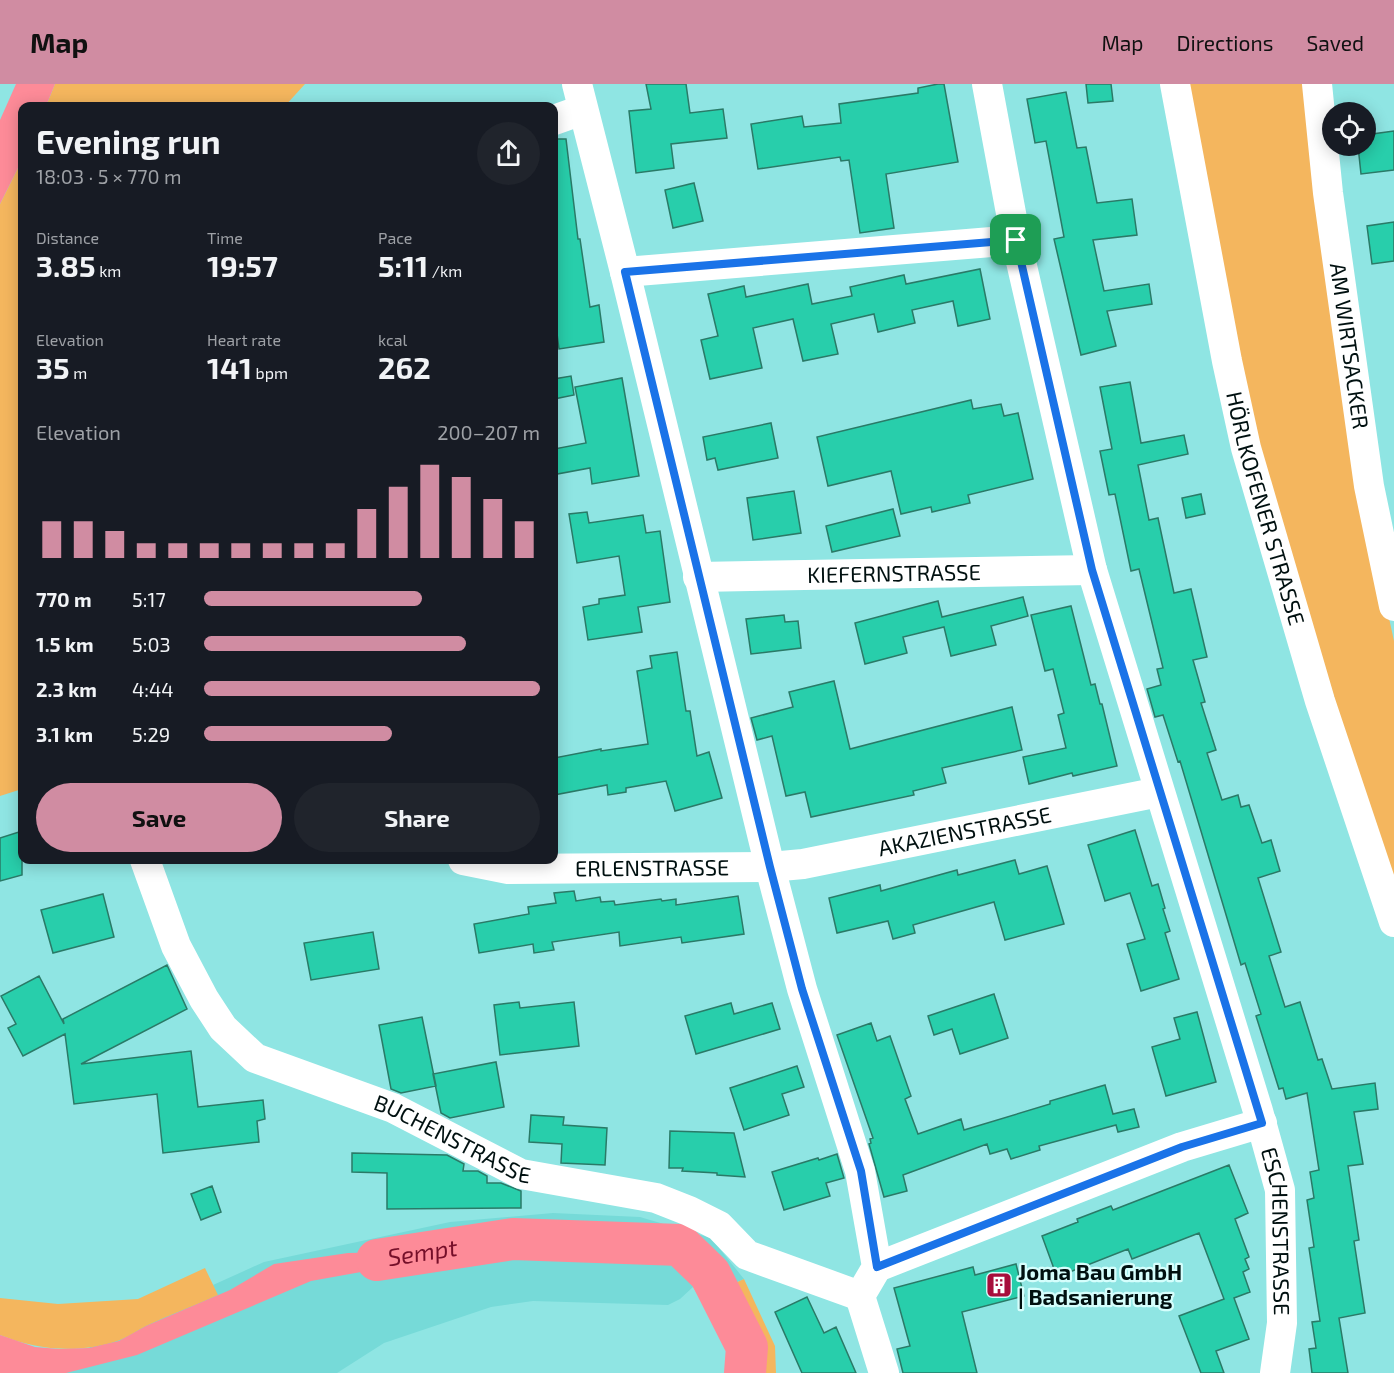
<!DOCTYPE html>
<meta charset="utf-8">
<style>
body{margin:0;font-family:"Exo 2",sans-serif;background:#20242c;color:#f1f3f6;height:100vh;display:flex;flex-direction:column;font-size:22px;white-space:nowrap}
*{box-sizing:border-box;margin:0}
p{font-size:20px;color:#9ea1a6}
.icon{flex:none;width:33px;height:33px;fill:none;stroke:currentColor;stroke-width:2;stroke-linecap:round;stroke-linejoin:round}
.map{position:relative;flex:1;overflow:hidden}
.details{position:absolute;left:18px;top:18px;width:540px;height:762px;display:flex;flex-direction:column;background:#171b24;border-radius:12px;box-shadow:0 3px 15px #0003}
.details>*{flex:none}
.controls{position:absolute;left:1322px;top:18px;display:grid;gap:12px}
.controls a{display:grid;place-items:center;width:54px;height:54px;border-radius:50%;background:#171b24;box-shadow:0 3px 15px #0003;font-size:30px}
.pin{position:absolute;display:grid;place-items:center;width:51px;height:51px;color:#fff;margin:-26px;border-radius:12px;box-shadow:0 3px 9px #0006}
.round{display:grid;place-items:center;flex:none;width:63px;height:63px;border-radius:32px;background:#20242c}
.summary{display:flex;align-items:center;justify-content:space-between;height:102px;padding:0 18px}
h1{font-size:33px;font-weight:700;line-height:45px}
.figures{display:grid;grid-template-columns:repeat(3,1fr);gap:9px;height:102px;padding:6px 18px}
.figures div{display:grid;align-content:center}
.figures b{font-size:30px;font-weight:700}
.figures small{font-size:16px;font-weight:400}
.figures p{font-size:16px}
.chart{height:168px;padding:12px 18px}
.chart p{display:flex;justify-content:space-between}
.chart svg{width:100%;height:108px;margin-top:6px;stroke:#d08ca2;stroke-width:6}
.button{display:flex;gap:12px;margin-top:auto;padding:12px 18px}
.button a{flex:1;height:69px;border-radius:36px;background:#d08ca2;color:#111;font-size:24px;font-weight:700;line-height:69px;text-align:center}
.button a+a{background:#20242c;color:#f1f3f6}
ul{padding:0 18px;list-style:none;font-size:20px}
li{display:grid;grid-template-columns:96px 72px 1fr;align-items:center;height:45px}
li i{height:15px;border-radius:8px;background:#d08ca2}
header{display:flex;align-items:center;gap:36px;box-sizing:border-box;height:84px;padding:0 30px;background:#d08ca2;color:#111}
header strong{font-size:28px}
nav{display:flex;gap:33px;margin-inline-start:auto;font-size:21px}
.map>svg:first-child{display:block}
.built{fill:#76dad8}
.green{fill:#f4b65e}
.water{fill:#fd8b98}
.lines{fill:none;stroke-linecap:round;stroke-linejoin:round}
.river{stroke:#fd8b98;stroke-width:42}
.building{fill:#28ceab;stroke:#2a7a67;stroke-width:1.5}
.minor{stroke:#fff;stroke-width:30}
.route-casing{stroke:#fff;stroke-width:12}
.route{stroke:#1a73e8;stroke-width:8}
.labels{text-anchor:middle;stroke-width:4.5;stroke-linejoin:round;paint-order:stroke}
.street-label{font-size:22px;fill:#001010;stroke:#d5fefc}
.poi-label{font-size:22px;font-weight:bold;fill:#001010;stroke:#d5fefc;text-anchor:start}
.water-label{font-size:24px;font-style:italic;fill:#750f29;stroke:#d5fefc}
</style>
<header>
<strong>Map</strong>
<nav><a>Map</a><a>Directions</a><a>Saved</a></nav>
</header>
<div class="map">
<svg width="1394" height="1289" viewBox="0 0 1394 1289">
<rect width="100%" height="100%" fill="#8fe5e3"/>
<!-- built -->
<path class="built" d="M553,1129L640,1133L711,1154L744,1195L711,1210L693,1203L680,1215L668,1221L533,1217L491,1223L384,1259L337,1289H27L217,1211L213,1201L264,1178L450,1138Z"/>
<!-- green -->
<path class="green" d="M55,0H305L285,22H46Z
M1186,0H1306L1384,511L1394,557V810L1257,360Z
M22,76V705L0,712V120Z
M205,1184L218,1211C194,1222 169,1231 146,1242C136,1247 127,1254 117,1257C78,1270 37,1266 0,1251V1214L58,1220L138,1215Z
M744,1195L775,1262L776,1289H729L731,1283L720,1246L693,1203L711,1210Z"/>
<!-- water -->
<path class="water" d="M16,0H55L46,22H22V76L0,120V36Z
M434,1167L411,1179L311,1197L137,1271L66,1289H0V1251L35,1263L59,1265L89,1264L119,1257L146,1242L230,1206L274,1180L348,1169Z"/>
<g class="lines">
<!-- river -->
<path class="river" id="s1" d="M377,1176L513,1155L680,1161L710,1190L747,1263L745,1289"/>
</g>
<!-- building -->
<path class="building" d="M646,0H686L690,29L723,25L727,54L671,60L674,84L636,89L629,27L651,25Z
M938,0H944L958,78L886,90L894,144L860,149L849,76L841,77L840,73L758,85L751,40L802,32L804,43L841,39L839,20L918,9V4Z
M1086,0H1111L1113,17L1088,19Z
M1066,8L1077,64L1086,63L1097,119L1132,115L1137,151L1093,156L1104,207L1149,200L1152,220L1107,227L1116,262L1081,271L1054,155L1064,153L1046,57L1035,59L1027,15Z
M1394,47V86L1361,90L1358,62H1365V51Z
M554,55H566L578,155H580L590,223L599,221L604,258L559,265L556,242H554Z
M694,99L703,137L673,144L665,106Z
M1394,138V177L1372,180L1367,142Z
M980,185L990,235L958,242L953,217L912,226L915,239L878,248L874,230L831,240L838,270L803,277L793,235L753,244L762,284L710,295L701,256L718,252L708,210L744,202L746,213L808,200L812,220L852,212L850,203L904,191L906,200Z
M571,292L574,311L554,315V295Z
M622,294L639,392L592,400L590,384L557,390L554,365L586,359L575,303Z
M1130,298L1141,359L1184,351L1188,370L1138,381L1149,436L1158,434L1174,509L1191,505L1207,573L1193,576L1205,618L1201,619L1216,666L1207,669L1222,716L1238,711L1241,723L1249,721L1262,759L1271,756L1280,787L1258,794L1281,868L1269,872L1285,923L1300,918L1318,976L1322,975L1332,1005L1375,999L1378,1025L1354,1028L1363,1080L1348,1082L1359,1156L1354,1157L1365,1229L1339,1234L1348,1289H1312L1309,1265L1316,1264L1312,1238L1320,1237L1309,1164L1314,1163L1307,1116L1314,1114L1310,1088L1319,1086L1307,1009L1286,1015L1283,1004L1279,1005L1256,932L1261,930L1245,879L1241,881L1233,854L1180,677L1178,678L1163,631L1155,633L1147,605L1161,601L1157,585L1163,584L1139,485L1131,487L1115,410L1109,411L1100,367L1112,365L1100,303Z
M971,316L973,325L1001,320L1004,332L1018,329L1033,395L968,411L970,419L932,428L931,423L901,430L891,387L828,402L817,353Z
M771,339L778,374L718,386L715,374L707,376L703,353Z
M794,407L801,449L753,456L747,414Z
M1201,410L1205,430L1186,434L1182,414Z
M893,425L900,452L832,468L826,442Z
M587,428L589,439L643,431L646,449L660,447L670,518L638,523L642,548L588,556L583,523L599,520V515L625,511L619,472L577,479L569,430Z
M1023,513L1028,532L991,542L996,561L951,572L944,543L903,553L907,569L865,580L855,539L938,517L942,533Z
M1071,522L1091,601L1095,600L1100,620H1102L1117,682L1073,692L1072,689L1029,700L1023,673L1066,664L1058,631L1064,629L1053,585L1045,587L1031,531Z
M784,531L785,538L798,537L801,564L751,570L746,535Z
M677,568L686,627H690L697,672L709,668L722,714L675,727L666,697L626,704V708L608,711L607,701L554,711V674L601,665V667L648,660L637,587L652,584L650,572Z
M834,597L850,665L1012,623L1022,666L942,684L946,699L913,707L914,711L811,733L805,708L786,712L772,652L757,656L751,634L793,623L789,608Z
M1135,746L1152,802L1158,800L1165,824L1163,825L1170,847L1165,849L1179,895L1141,907L1127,860L1145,855L1130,809L1105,817L1088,761Z
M22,747V791L0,797V754Z
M1015,776L1019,790L1047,782L1064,840L1005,856L994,818L913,841L915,849L893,855L888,837L837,849L829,814L880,801L881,807L957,786L958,791Z
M574,807L576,817L600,813L601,818L614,817L615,821L661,815L662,817L676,815V821L738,812L744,850L682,859L681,853L620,862L619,848L552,858L554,866L534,869L533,860L479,869L474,840L529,830L528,823L556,819L554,809Z
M103,810L114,853L53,869L41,826Z
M373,848L379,885L311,896L304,859Z
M167,881L187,925L81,980L191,967L198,1023L263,1016L265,1035L257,1037L259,1058L163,1069L157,1010L74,1020L65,950L23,972L8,944L16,940L1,912L39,892L64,940L63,935Z
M994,910L1008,954L960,970L952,945L934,951L928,932Z
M519,918L520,924L574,918L579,962L500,971L494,921Z
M731,919L734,930L772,919L780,945L696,970L685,932Z
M1197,928L1216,998L1166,1012L1152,963L1180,955L1174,934Z
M422,933L436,1002L401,1009L391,1005L379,941Z
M871,939L877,957L890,952L911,1012L905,1015L918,1050L961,1035L964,1046L1050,1020V1017L1105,1001L1113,1030L1134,1025L1139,1043L1118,1048L1116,1041L1039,1062L1040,1066L1011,1075L1007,1065L990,1070L987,1060L903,1091L907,1107L884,1113L869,1060L871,1059L870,1055L873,1054L837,951Z
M496,978L504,1023L450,1034L441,1029L433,990Z
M797,982L804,1003L782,1010L789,1031L744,1046L730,1004Z
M531,1031L564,1033L563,1041L607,1044L605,1081L561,1079L562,1060L529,1058Z
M670,1047L734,1049L745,1093L717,1091V1089L682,1087L683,1084H669Z
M352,1069L447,1071L464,1080L463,1087H478L487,1092V1099H501L521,1107V1124L387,1125V1089L352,1088Z
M837,1070L844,1094L826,1099L830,1112L784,1126L772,1088L818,1074L819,1076Z
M1229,1081L1248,1129L1235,1135L1249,1173L1245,1175L1249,1185L1243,1188L1250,1208L1234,1214L1249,1255L1216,1267L1224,1289H1201L1179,1232L1224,1215L1199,1149L1132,1175L1128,1165L1057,1193L1042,1152L1078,1138L1077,1135L1111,1122L1113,1126Z
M212,1102L221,1128L201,1136L191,1110Z
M1016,1180L1024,1212L962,1228L977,1289H903L897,1265L910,1262L894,1204L973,1183L975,1191Z
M807,1213L824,1249L836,1243L856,1289H802L775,1228Z"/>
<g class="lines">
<!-- minor -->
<g class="minor">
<path d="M577,0L625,188L770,783L802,905L860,1087L877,1183L860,1212L884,1289"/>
<path id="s2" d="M987,0L1016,156L1092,486L1258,1027L1280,1106L1282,1239L1275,1289"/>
<path id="s3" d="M1175,0L1227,277L1246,364L1320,617L1394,838"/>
<path id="s4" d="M1317,0L1328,109L1369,402L1394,522"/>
<path d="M554,36L582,26"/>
<path d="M625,188L1016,156"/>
<path id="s5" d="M698,493L1092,486"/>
<path id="s6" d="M145,776L176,862L204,915L223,944L255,974L393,1024L521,1090L656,1114L689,1127L719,1142L747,1171L860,1212"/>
<path id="s7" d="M463,776L508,785L770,783L803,780L1159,708"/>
<path d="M877,1183L1182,1063L1262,1039"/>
</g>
</g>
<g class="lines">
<defs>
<path id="route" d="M1016,156L1092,486L1262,1039L1182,1063L877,1183L861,1087L802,905L770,783L625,188Z"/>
</defs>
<!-- route casing -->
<use href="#route" class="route-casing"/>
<!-- route -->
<use href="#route" class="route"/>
</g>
<!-- icons -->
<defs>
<symbol id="building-square" viewBox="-11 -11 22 22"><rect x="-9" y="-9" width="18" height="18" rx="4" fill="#a70e3b" stroke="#d5fefc"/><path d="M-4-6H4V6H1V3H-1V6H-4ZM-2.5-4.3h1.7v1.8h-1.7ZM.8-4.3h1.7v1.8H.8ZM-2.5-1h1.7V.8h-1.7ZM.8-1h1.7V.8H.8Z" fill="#fff"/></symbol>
</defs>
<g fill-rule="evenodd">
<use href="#building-square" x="984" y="1186" width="30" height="30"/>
</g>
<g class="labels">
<!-- street labels -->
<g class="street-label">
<text dy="8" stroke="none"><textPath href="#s4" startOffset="264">AM WIRTSACKER</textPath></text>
<text dy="8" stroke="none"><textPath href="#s3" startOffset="434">HÖRLKOFENER STRASSE</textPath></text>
<text dy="8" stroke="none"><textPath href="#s5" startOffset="196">KIEFERNSTRASSE</textPath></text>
<text dy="8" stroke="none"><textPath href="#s7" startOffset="506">AKAZIENSTRASSE</textPath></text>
<text dy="8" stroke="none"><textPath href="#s7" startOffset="190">ERLENSTRASSE</textPath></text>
<text dy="8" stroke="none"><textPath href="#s6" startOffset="444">BUCHENSTRASSE</textPath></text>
<text dy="8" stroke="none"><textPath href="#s2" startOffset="1186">ESCHENSTRASSE</textPath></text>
</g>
<!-- poi labels -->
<g class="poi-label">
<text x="1018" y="1196">Joma Bau GmbH<tspan x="1018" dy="25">| Badsanierung</tspan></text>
</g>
<!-- water labels -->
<g class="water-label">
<text dy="8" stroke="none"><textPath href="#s1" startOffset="46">Sempt</textPath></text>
</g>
</g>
</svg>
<div class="controls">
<a><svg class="icon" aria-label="locate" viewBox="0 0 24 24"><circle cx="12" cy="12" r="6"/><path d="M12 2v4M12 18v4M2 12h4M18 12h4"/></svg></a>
</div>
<div class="pin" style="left:1016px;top:156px;background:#1e9e55"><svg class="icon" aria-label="arrive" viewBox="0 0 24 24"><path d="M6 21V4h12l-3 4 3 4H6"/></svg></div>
<section class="details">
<div class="summary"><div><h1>Evening run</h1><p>18:03 · 5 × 770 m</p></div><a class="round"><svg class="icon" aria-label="share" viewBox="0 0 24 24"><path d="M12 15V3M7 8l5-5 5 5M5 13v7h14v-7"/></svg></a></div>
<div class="figures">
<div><p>Distance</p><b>3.85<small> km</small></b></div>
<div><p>Time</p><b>19:57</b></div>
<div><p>Pace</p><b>5:11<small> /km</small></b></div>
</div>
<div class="figures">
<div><p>Elevation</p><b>35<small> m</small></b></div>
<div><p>Heart rate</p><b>141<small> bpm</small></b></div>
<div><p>kcal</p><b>262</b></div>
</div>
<div class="chart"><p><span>Elevation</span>200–207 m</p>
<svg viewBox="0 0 160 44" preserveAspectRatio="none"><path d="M5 44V29M15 44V29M25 44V33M35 44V38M45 44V38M55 44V38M65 44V38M75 44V38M85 44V38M95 44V38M105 44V24M115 44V15M125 44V6M135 44V11M145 44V20M155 44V29"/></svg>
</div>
<ul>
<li><b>770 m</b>5:17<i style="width:65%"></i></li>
<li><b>1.5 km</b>5:03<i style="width:78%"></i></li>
<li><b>2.3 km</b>4:44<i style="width:100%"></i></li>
<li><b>3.1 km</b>5:29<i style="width:56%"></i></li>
</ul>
<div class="button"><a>Save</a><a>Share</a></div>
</section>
</div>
